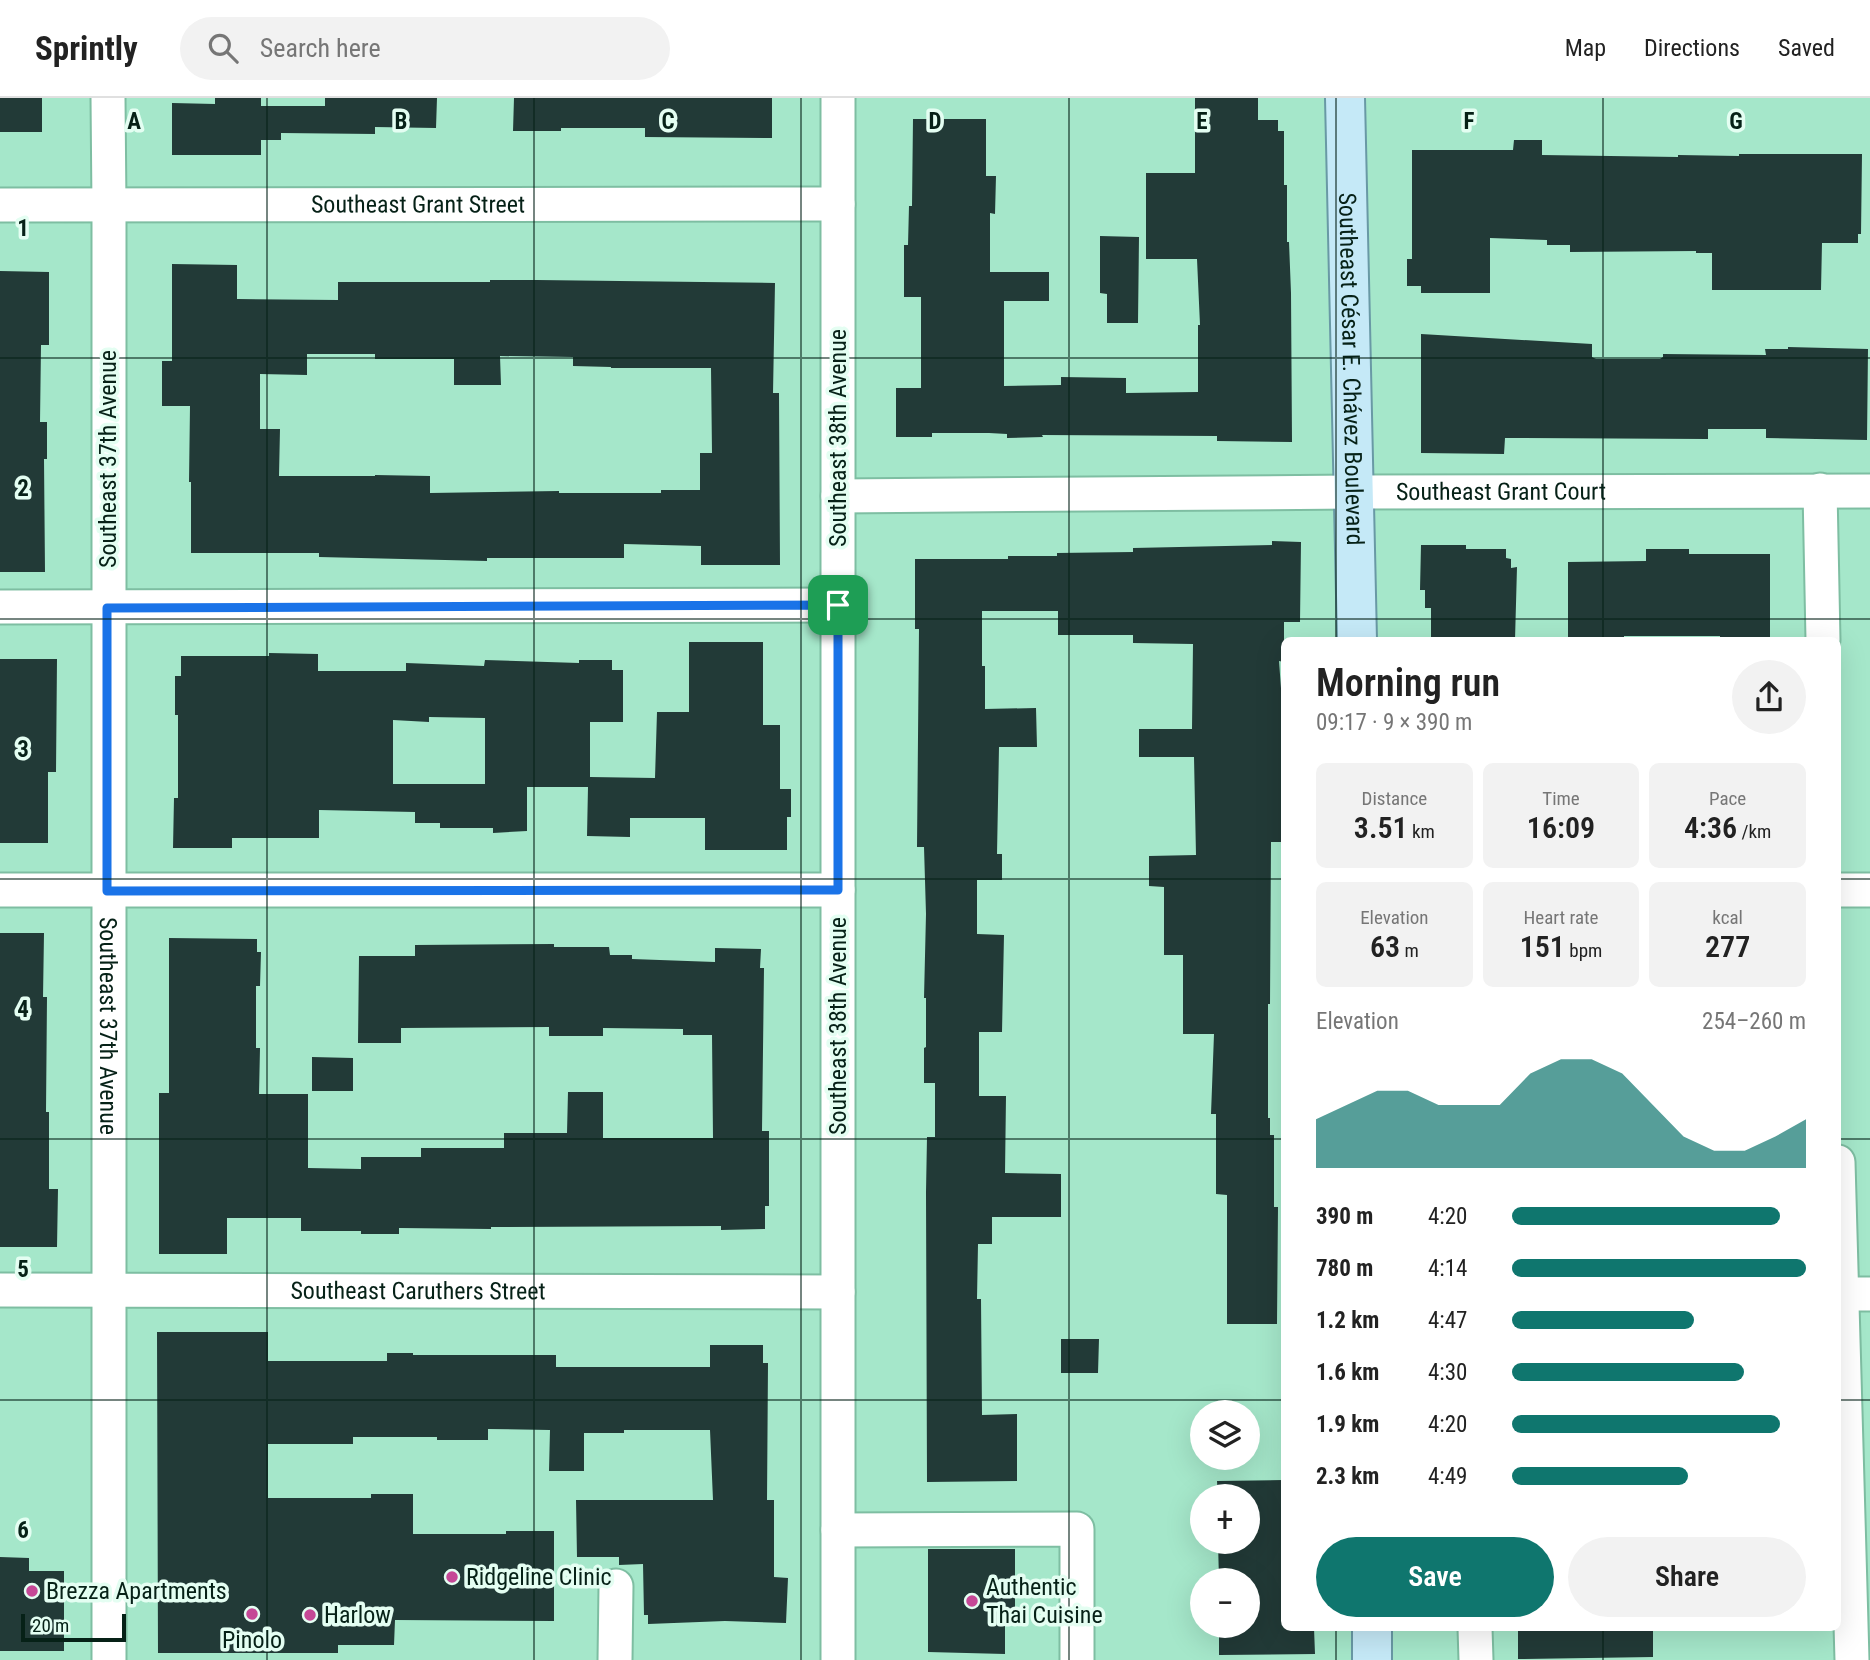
<!DOCTYPE html>
<meta charset="utf-8">
<style>
body{margin:0;font-family:"Roboto Condensed",sans-serif;background:#f2f2f2;color:#222;height:100vh;display:flex;flex-direction:column;font-size:26px;white-space:nowrap}
*{box-sizing:border-box;margin:0}
p{font-size:23px;color:#767676}
.icon{flex:none;width:38px;height:38px;fill:none;stroke:currentColor;stroke-width:2;stroke-linecap:round;stroke-linejoin:round}
.map{position:relative;flex:1;overflow:hidden}
.drawer{position:absolute;left:1281px;top:539px;width:560px;height:994px;display:flex;flex-direction:column;background:#fff;border-radius:10px;box-shadow:0 7px 28px #0002}
.drawer>*{flex:none}
.controls{position:absolute;left:1190px;top:1302px;display:grid;gap:14px}
.controls a{display:grid;place-items:center;width:70px;height:70px;border-radius:50%;background:#fff;box-shadow:0 7px 28px #0002;font-size:35px}
.scale{position:absolute;left:21px;bottom:18px;width:105px;box-sizing:border-box;padding-left:7px;border:4px solid #062117;border-top:0;font-size:19px;line-height:24px;white-space:nowrap;color:#062117;-webkit-text-stroke:5px #e4fef2;paint-order:stroke}
.pin{position:absolute;display:grid;place-items:center;width:60px;height:60px;color:#fff;margin:-30px;border-radius:14px;box-shadow:0 4px 10px #0006}
.round{display:grid;place-items:center;flex:none;width:74px;height:74px;border-radius:37px;background:#f2f2f2}
.head{display:flex;align-items:center;justify-content:space-between;height:119px;padding:0 35px}
h1{font-size:38px;font-weight:600;line-height:52px}
.figures{display:grid;grid-template-columns:repeat(3,1fr);gap:10px;height:119px;padding:7px 35px}
.figures div{display:grid;align-content:center;border-radius:10px;background:#f2f2f2;text-align:center}
.figures b{font-size:30px;font-weight:600}
.figures small{font-size:19px;font-weight:400}
.figures p{font-size:19px}
.chart{height:196px;padding:14px 35px}
.chart p{display:flex;justify-content:space-between}
.chart svg{width:100%;height:126px;margin-top:7px;fill:#0f766e;opacity:.7}
.primary-button{display:flex;gap:14px;margin-top:auto;padding:14px 35px}
.primary-button a{flex:1;height:80px;border-radius:42px;background:#0f766e;color:#fff;font-size:28px;font-weight:600;line-height:80px;text-align:center}
.primary-button a+a{background:#f2f2f2;color:#222}
ul{padding:0 35px;list-style:none;font-size:23px}
li{display:grid;grid-template-columns:112px 84px 1fr;align-items:center;height:52px}
li i{height:18px;border-radius:9px;background:#0f766e}
header{display:flex;align-items:center;gap:42px;box-sizing:border-box;height:98px;padding:0 35px;background:#fff;border-bottom:2px solid #e0e0e0}
header strong{font-size:33px}
nav{display:flex;gap:38px;margin-inline-start:auto;font-size:24px}
.search{width:490px;height:63px;background:#f2f2f2;display:flex;align-items:center;gap:18px;box-sizing:border-box;padding:0 24px;border-radius:38px;color:#767676;font-size:26px}
.map>svg:first-child{display:block}
.building{fill:#223a37;fill-rule:evenodd}
.lines{fill:none;stroke-linecap:round;stroke-linejoin:round}
.minor-casing{stroke:#7ebea2;stroke-width:37}
.major-casing{stroke:#6999a5;stroke-width:42}
.minor{stroke:#fff;stroke-width:33}
.major{stroke:#c5e9f7;stroke-width:38}
.route-casing{stroke:#fff;stroke-width:14}
.route{stroke:#1a73e8;stroke-width:9}
.grid{fill:none;stroke:#062117;stroke-width:2;stroke-opacity:0.55}
.poi-dot{fill:#c54896;stroke:#e4fef2;stroke-width:2.5}
.labels{text-anchor:middle;stroke-width:7;stroke-linejoin:round;paint-order:stroke}
.street-label{font-size:24px;fill:#062117;stroke:#e4fef2}
.poi-label{font-size:24px;fill:#062117;stroke:#e4fef2;text-anchor:start}
.grid-label{font-size:23px;text-anchor:middle;font-weight:bold;fill:#062117;stroke:#e4fef2;stroke-width:7;stroke-linejoin:round;paint-order:stroke}
</style>
<header>
<strong>Sprintly</strong>
<div class="search"><svg class="icon" aria-label="search" viewBox="0 0 24 24"><circle cx="10" cy="10" r="6"/><path d="M15 15l6 6"/></svg>Search here</div>
<nav><a>Map</a><a>Directions</a><a>Saved</a></nav>
</header>
<div class="map">
<svg width="1870" height="1562" viewBox="0 0 1870 1562">
<rect width="100%" height="100%" fill="#a5e7ca"/>
<!-- building -->
<path class="building" d="M0,0H42V34H0Z
M215,0H261V8H325V0H437L436,30L375,29V36L281,35V42H261V57H172V5L215,6Z
M514,0H772V40L645,39V30H561V33H513Z
M1195,0H1258V22H1278V33H1284V87H1287V144H1289L1291,195L1292,344L1217,343V338L1042,337L1043,339L1007,340V336L989,335H932V339H896V290H921V199H904V147H908L909,108H912L913,21H986V78H996L995,116L990,115V174H1049V203H1004V288L1061,287V279L1126,280V295L1198,294V227H1200L1197,161H1146V75H1195Z
M1514,42H1542V57L1678,59V57L1739,58V56H1862L1861,136H1858V145H1822L1821,192H1712V155H1696V153L1570,154V147H1547V142L1490,140V195H1421V188H1407V161H1412V52H1513Z
M1100,138L1139,139L1138,225H1107V196L1100,195Z
M172,166L237,167V201L338,202V184H490V182H537L775,185L773,295H779L780,467H701V448L624,446V460H487V463L319,459V455H191V384H189L190,308H162V263H172ZM307,256H375V261H454V287H501L500,258L573,259V268L611,269V270H711L712,355H700V392H661V395H559V393L430,395V378L375,377V378H279L280,331H260V276L307,277Z
M0,173L49,174V247H41L40,324H47V361H44L45,474H0Z
M1421,236L1592,246V259L1596,261H1660L1663,259V256L1766,257L1765,251H1788V249L1868,251L1867,342L1766,340V331H1708V341L1505,340L1504,356L1421,355Z
M1272,443L1301,444L1300,524H1284V564L1279,563L1284,631V744H1271L1270,906H1268V1020H1270V1037H1274V1109H1278L1277,1226H1227V1097L1216,1096V1016H1211L1214,936H1183V857H1164V789L1149,788V758L1196,757L1194,659H1139V631H1192L1193,546L1133,545V537H1058V513H982V568H985V611L1036,610L1037,649H999L997,756H1002V782H977V836L1004,837L1002,934H979V998H1006L1005,1075L1061,1076V1119H992V1146H978L977,1201H981L982,1317L1017,1316V1383L927,1384L926,1094L927,1039H935V985H924V950L926,949V900H924L926,816L924,749H917L919,531H915V461H1008V458H1057V455L1133,454V450L1272,447Z
M1421,447H1466V451H1506V460L1511,461V470L1517,469L1515,542H1431V510H1425V492H1420Z
M1646,451H1689V456H1770V542H1720V538H1624V542H1568V464L1646,463Z
M689,544H763V627H780V691H791V719H787V752H705V720H630V739L587,738L588,689H527V733L493,735V730H440V725H415V714L319,712V740H232V750H173L174,700H178V617H175V578H181V558H269V555L318,556V573H406V565L484,568L485,562L579,565V562H612V572H623V624H590V679L655,680L657,614H689ZM429,619L485,620V686H393V622L429,624Z
M0,561H57L56,674H48V745H0Z
M0,835H44L43,899H47L46,1014H49V1091H58L57,1149H0Z
M169,840L257,841V854H261L260,888H256V950H260L259,996H308V1070L361,1071V1059H421V1050H504V1035H567L568,994H603V1040H713L712,937H683V931L603,930V938H549V929L401,930V945H358L359,858H415V847L554,846V849H609L610,857H632V861L715,864V850L761,851L760,870H764L762,1033H769V1108H765V1131L721,1132V1128L491,1129V1131L399,1130V1136H361V1133H301V1120H227V1156H159V995H169Z
M312,959L353,960V993H312Z
M157,1234H268V1263H387V1255H413V1257H556V1269H710V1247H763V1265H768L767,1402H774V1479L788,1480L786,1525L725,1523L648,1526V1517H644L643,1466L619,1467V1459H577L576,1402H713L710,1332H624V1335H584V1373H549L550,1332L488,1331V1342H437V1339H353V1346H268V1400H371V1396H413V1436H506V1433H554V1523L395,1522L394,1547H338V1555H158Z
M1061,1241H1099L1098,1275H1061Z
M1284,1382V1530H1314L1315,1556L1219,1557V1528H1248V1482H1219L1218,1444H1248V1398H1218L1217,1383Z
M928,1451H1015V1514H1005V1556L928,1554Z
M0,1459L29,1460V1473H64V1553H0Z
M1518,1530H1653V1559L1518,1561Z"/>
<g class="lines">
<defs>
<g id="minor">
<path id="s1" d="M108,0L109,108C106,592 109,1077 109,1562"/>
<path d="M838,0V1562"/>
<path id="s2" d="M0,107L838,106"/>
<path d="M1820,392L1823,542"/>
<path id="s3" d="M838,398L1353,394L1870,393"/>
<path d="M0,509L838,507"/>
<path d="M0,792H838"/>
<path d="M1838,792H1870"/>
<path d="M1838,1064L1852,1562"/>
<path id="s4" d="M0,1192L838,1194"/>
<path d="M1838,1196H1870"/>
<path d="M838,1432L1077,1431V1562"/>
<path d="M1475,1530L1476,1562"/>
<path d="M615,1562L616,1488"/>
</g>
<g id="major">
<path id="s5" d="M1345,0L1357,542"/>
<path d="M1372,1530V1562"/>
</g>
</defs>
<!-- minor casing -->
<use href="#minor" class="minor-casing"/>
<!-- major casing -->
<use href="#major" class="major-casing"/>
<!-- minor -->
<use href="#minor" class="minor"/>
<!-- major -->
<use href="#major" class="major"/>
</g>
<g class="lines">
<defs>
<path id="route" d="M838,507V792L107,793V510Z"/>
</defs>
<!-- route casing -->
<use href="#route" class="route-casing"/>
<!-- route -->
<use href="#route" class="route"/>
</g>
<!-- grid -->
<path class="grid" d="M267,0V1562M534,0V1562M801,0V1562M1069,0V1562M1336,0V542M1603,0V542M0,260H1870M0,521H1870M0,781H1284M1838,781H1870M0,1041H1284M1838,1041H1870M0,1302H1284M1838,1302H1870M1336,1530V1562M1603,1530V1562"/>
<!-- markers -->
<g class="poi-dot">
<circle cx="452" cy="1479" r="7"/>
<circle cx="32" cy="1493" r="7"/>
<circle cx="972" cy="1503" r="7"/>
<circle cx="252" cy="1516" r="7"/>
<circle cx="310" cy="1517" r="7"/>
</g>
<g class="labels">
<!-- street labels -->
<g class="street-label">
<text dy="8" stroke="none"><textPath href="#s2" startOffset="418">Southeast Grant Street</textPath></text>
<text dy="8" stroke="none"><textPath href="#s5" startOffset="271">Southeast César E. Chávez Boulevard</textPath></text>
<text transform="translate(838 340) rotate(-90)" y="8">Southeast 38th Avenue</text>
<text transform="translate(108 361) rotate(-90)" y="8">Southeast 37th Avenue</text>
<text dy="8" stroke="none"><textPath href="#s3" startOffset="663">Southeast Grant Court</textPath></text>
<text dy="8" stroke="none"><textPath href="#s1" startOffset="928">Southeast 37th Avenue</textPath></text>
<text transform="translate(838 928) rotate(-90)" y="8">Southeast 38th Avenue</text>
<text dy="8" stroke="none"><textPath href="#s4" startOffset="418">Southeast Caruthers Street</textPath></text>
</g>
<!-- poi labels -->
<g class="poi-label">
<text x="466" y="1487">Ridgeline Clinic</text>
<text x="986" y="1497">Authentic<tspan x="986" dy="28">Thai Cuisine</tspan></text>
<text x="46" y="1501">Brezza Apartments</text>
<text x="324" y="1525">Harlow</text>
<text x="252" y="1550" text-anchor="middle">Pinolo</text>
</g>
</g>
<g class="grid-label">
<text x="134" y="31">A</text>
<text x="401" y="31">B</text>
<text x="668" y="31">C</text>
<text x="935" y="31">D</text>
<text x="1202" y="31">E</text>
<text x="1469" y="31">F</text>
<text x="1736" y="31">G</text>
<text x="23" y="138">1</text>
<text x="23" y="398">2</text>
<text x="23" y="659">3</text>
<text x="23" y="919">4</text>
<text x="23" y="1179">5</text>
<text x="23" y="1440">6</text>
</g>
</svg>
<div class="controls">
<a><svg class="icon" aria-label="layers" viewBox="0 0 24 24"><path d="M12 4l9 5-9 5-9-5zM3 14l9 5 9-5"/></svg></a>
<a>+</a>
<a>−</a>
</div>
<div class="scale">20 m</div>
<div class="pin" style="left:838px;top:507px;background:#1e9e55"><svg class="icon" aria-label="arrive" viewBox="0 0 24 24"><path d="M6 21V4h12l-3 4 3 4H6"/></svg></div>
<section class="drawer">
<div class="head"><div><h1>Morning run</h1><p>09:17 · 9 × 390 m</p></div><a class="round"><svg class="icon" aria-label="share" viewBox="0 0 24 24"><path d="M12 15V3M7 8l5-5 5 5M5 13v7h14v-7"/></svg></a></div>
<div class="figures">
<div><p>Distance</p><b>3.51<small> km</small></b></div>
<div><p>Time</p><b>16:09</b></div>
<div><p>Pace</p><b>4:36<small> /km</small></b></div>
</div>
<div class="figures">
<div><p>Elevation</p><b>63<small> m</small></b></div>
<div><p>Heart rate</p><b>151<small> bpm</small></b></div>
<div><p>kcal</p><b>277</b></div>
</div>
<div class="chart"><p><span>Elevation</span>254–260 m</p>
<svg viewBox="0 0 160 44" preserveAspectRatio="none"><path d="M0 44V27L10 22L20 17L30 17L40 22L50 22L60 22L70 11L80 6L90 6L100 11L110 22L120 33L130 38L140 38L150 33L160 27V44z"/></svg>
</div>
<ul>
<li><b>390 m</b>4:20<i style="width:91%"></i></li>
<li><b>780 m</b>4:14<i style="width:100%"></i></li>
<li><b>1.2 km</b>4:47<i style="width:62%"></i></li>
<li><b>1.6 km</b>4:30<i style="width:79%"></i></li>
<li><b>1.9 km</b>4:20<i style="width:91%"></i></li>
<li><b>2.3 km</b>4:49<i style="width:60%"></i></li>
</ul>
<div class="primary-button"><a>Save</a><a>Share</a></div>
</section>
</div>
